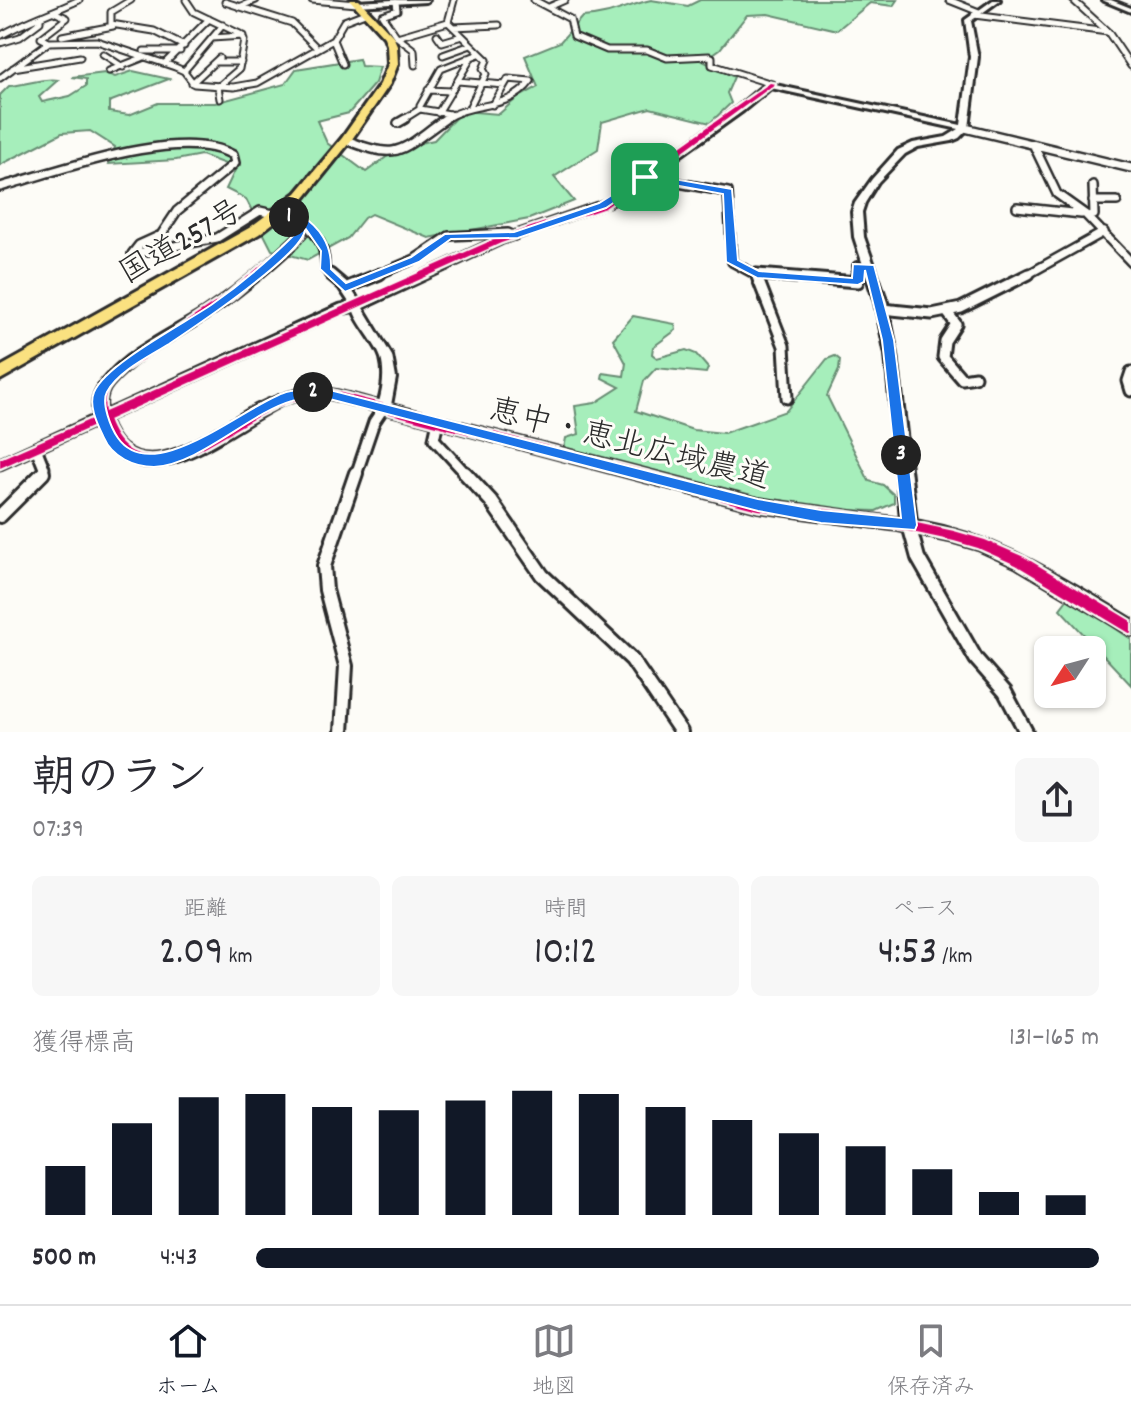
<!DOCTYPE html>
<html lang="ja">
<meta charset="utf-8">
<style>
body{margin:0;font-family:Dekko,"Klee One",sans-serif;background:#f7f7f7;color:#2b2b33;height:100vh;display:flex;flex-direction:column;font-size:30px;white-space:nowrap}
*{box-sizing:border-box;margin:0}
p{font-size:26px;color:#7c7c81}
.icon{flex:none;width:44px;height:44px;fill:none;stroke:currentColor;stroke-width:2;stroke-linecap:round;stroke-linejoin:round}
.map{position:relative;height:732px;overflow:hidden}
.details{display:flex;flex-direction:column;background:#fff;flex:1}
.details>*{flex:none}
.needle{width:52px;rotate:234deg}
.fabs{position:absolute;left:1034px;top:636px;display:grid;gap:16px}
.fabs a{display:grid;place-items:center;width:72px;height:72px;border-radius:12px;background:#fff;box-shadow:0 2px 6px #0004;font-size:40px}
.pin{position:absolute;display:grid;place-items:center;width:68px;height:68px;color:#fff;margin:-34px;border-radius:16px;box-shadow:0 4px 12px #0006}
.km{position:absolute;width:40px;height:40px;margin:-20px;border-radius:50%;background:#222;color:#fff;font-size:22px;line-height:40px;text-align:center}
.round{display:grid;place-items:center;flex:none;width:84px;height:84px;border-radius:12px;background:#f7f7f7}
.overview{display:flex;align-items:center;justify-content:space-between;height:136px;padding:0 32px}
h1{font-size:44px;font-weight:600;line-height:60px}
.metrics{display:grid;grid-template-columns:repeat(3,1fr);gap:12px;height:136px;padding:8px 32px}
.metrics div{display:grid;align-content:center;border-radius:12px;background:#f7f7f7;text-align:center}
.metrics b{font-size:40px;font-weight:600}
.metrics small{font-size:22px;font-weight:400}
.metrics p{font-size:22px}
.chart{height:224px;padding:16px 32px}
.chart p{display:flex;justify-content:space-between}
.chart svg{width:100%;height:144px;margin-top:8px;stroke:#111827;stroke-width:6}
ul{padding:0 32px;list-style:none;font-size:26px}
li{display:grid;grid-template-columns:128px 96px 1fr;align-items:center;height:60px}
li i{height:20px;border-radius:10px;background:#111827}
.dock{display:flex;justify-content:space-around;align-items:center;height:112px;border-top:2px solid #e1e1e2;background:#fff;font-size:22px;color:#7c7c81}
.dock a{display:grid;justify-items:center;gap:4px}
.dock .selected{color:#111827}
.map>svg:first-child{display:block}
.green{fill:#a6eebb;stroke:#688c73;stroke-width:2}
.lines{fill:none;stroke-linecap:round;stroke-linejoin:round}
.street-far3-casing{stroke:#2b2b2b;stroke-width:9}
.street-far2-casing{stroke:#2b2b2b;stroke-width:12}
.street-far1-casing{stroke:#2b2b2b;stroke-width:15}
.street-casing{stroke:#2b2b2b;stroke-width:18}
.secondary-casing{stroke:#2b2b2b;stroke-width:6}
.highway-casing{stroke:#2b2b2b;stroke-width:6}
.street-far3{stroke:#fdfcf7;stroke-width:5}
.street-far2{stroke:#fdfcf7;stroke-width:7}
.street-far1{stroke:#fdfcf7;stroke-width:9}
.street{stroke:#fdfcf7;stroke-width:12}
.secondary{fill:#fdfcf7;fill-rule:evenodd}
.highway{fill:#fae180;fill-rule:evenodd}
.cycleway-casing{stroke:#fdfcf7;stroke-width:5}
.cycleway{fill:#d6006c;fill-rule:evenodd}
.route{fill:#1a73e8;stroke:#fff;stroke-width:2;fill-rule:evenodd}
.labels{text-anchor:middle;stroke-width:6;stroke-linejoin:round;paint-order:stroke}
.street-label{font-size:32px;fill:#2b2b2b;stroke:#fdfcf7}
</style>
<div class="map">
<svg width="1131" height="732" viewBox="0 0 1131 732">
<rect width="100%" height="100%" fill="#fdfcf7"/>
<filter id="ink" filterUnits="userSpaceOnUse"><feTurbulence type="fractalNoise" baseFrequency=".0125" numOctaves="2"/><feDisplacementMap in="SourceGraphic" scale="16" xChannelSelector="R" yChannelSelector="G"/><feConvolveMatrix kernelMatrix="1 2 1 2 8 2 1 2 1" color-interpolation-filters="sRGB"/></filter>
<g filter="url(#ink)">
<!-- green -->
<path class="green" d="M651,0L688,6L700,0H897L893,6L870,3L837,30L768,14L747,15L720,49L703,61L734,77L727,93L731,103L710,123L650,108L602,122L598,149L554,177L574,201L529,219L429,238L371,214L364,218L348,238L308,260L272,250L246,199L226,189L236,168L201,155L176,160L109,164L115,147L90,131L62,133L0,165V95L9,86C23,85 47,77 58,80L39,97L42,102L70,96L86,86V79L72,77L105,73L115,77L133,71L169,79L109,102V112L129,115L158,103H215L285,84L296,69L359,59L361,66L380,67L375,83L349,113L317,121L327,143L366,172L400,147L434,140L462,111L499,114L517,98L538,87L525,56L560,42L582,17C609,16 625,6 651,0Z
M633,316L675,324L676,330L653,347L652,354L657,358L686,350L696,354L708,368L706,373L656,368L644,381L636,411L693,430L724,433L786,411L827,359L835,356L840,360L839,370L827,396L869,481L883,485L894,495V503L876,511L817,509L754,497L564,448L566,438L579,434L575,406L595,403L620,387L602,378L603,373L624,376L626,363L613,339Z
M1069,597L1131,639V685L1060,609Z"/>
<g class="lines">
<defs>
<path id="street-far3" d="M131,0L111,12V24L154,31L184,46
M186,0L194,12L240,34L244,40L239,69L218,87
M312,0L357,4
M534,0L570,19L574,36L607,50H647L667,58L709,56L712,57V65L772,84
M949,0L979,12
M1073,0L1108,32L1131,66
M225,2L292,23L315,46
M396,2L397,10L382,15L397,37L414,50L415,65
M239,7L256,0
M549,7L565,0
M974,15L1108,32
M448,22L487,60L483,69L486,74L470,106
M453,27L499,25
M437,35L442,42L462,36
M0,36C25,21 52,13 79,0
M62,36L113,26
M397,37L448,22L454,0
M212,38L243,36
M333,40L343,64
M49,42L41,38L67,18L54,12
M0,43L20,37L40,22V17
M144,51H180
M103,54L123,67
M443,55L471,45
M216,62H241
M165,63L209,19
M13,68L80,57
M109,71L142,58
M184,71L223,25
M0,78L49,42L97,41L175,67L184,71L194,84L234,87L257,83L333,40L344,21L365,13
M458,81L504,85
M192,83L219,58
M218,87L220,99
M428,90L451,91
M493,105L507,81
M438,113L470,60L468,58
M450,114L420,109V106L441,69L479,54
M401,121L420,109
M442,121C474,99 507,113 531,81L508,79"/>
<path id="street-far2" d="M398,123L405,119
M965,128L1131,168
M346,140C401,162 400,150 445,119
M1034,146L1057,194L1085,214L1131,262
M645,177L728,192L732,262L758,276
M0,187C56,172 180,125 233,155L235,163L177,211L161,235L139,245L132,254L217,238L260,211L278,215
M1093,201H1117
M1017,207L1081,214
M1087,216L1094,215L1093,185
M288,217L296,216C315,231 326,244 325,269L332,276
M757,274L777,276
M375,276L415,259L449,236L508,233L514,236
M858,276L857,266L870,267
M1025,276L1104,232"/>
<path id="street-far1" d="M756,274L784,346L787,398
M757,274L858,282L857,274
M345,288L380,274
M882,309L932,314L961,308L1029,274
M947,312L956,324L945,341L943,357L962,379L975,377
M1131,372L1128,381L1131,391
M438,421L434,439L467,475
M36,448L44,468L42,475
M0,464L341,309L357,306L343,285L330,274
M356,475L374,422L384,407"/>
<path id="street" d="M465,473L491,501L542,575L632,660L681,732
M0,516L43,473
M909,525L918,558L976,659L1005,692L1026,732
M342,732L346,666L326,590L324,566L356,473"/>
<path id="secondary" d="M393,0H429L426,2L357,6L354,4L357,2Z
M993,0H1000L971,21L978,57L969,128L959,138L952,141L918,147L905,154L878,182L865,203L862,212L864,237L887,302L897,355L916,521C1003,537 1057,575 1131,619V635L1015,566L978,549L954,542L898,530L758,511L322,396L301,399L285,403C245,422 198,463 153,466C112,468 75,413 103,380C128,349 170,331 203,310C234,290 262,266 289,241L295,235V229L285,219L275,217V213L291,215L305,228V235L297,245C270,270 242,294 211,315C179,337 138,355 112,385C103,395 104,407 108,419C134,496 214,428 256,406C270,399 286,393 301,390C328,385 354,396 379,402C383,388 385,373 381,358C376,342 351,317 353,304L494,239L607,200L737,107L766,83L961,125L970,57L965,20ZM771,88L959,129L946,137L913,143L898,150L872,179L855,203L852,212L854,237L875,302L886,355L901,519L758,499L391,405L396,378L392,356L363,308L502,243L613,204L743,111Z
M1102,0H1111L1131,8V12Z"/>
<path id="highway" d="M350,0H359L393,36L397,45L398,64L390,84L350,142L304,199L259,234L0,380V367L249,228L296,193L342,138L380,84L388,64L387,45L384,37Z"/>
</defs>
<!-- street-far3 casing -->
<use href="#street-far3" class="street-far3-casing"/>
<!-- street-far2 casing -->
<use href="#street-far2" class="street-far2-casing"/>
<!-- street-far1 casing -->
<use href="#street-far1" class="street-far1-casing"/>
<!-- street casing -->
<use href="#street" class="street-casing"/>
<!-- secondary casing -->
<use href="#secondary" class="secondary-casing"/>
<!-- highway casing -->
<use href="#highway" class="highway-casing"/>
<!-- street-far3 -->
<use href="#street-far3" class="street-far3"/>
<!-- street-far2 -->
<use href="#street-far2" class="street-far2"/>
<!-- street-far1 -->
<use href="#street-far1" class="street-far1"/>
<!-- street -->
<use href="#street" class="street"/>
<!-- secondary -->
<use href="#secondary" class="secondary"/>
<!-- highway -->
<use href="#highway" class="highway"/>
<defs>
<path id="cycleway" d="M770,83L775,84L605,208L501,243L108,420C136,497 213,429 257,407C278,396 299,391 322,388L758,500L898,519L954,531L985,540L1024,557L1131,621V634L1016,565L978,548L954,541L898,529L758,510L322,396C301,398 283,402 264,413C213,439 134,508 98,424L0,468V459L96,417C91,391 100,383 118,367L225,296L290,241L296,235V229L285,219V215H291L304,228V235L296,245L231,300L125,371C110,385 102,391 105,412L495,239L599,204Z"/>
</defs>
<!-- cycleway casing -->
<use href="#cycleway" class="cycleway-casing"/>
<!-- cycleway -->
<use href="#cycleway" class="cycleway"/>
</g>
</g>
<!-- route -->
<path class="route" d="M645,174L732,189L738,260L759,271L852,278L853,264L874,265L894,340L917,525L915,530L821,523L758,511L322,397C312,398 301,398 292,401C250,413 199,465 154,467C134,467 112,457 104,438C98,425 88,406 94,392C106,364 183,324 211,305C241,284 269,260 295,234V229L285,219V215L300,214C320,228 332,244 331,269L346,283L411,257L445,234L514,232L599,203ZM647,180L723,194L726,262L757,278L858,285L864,282L865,270L882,340L901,518L821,510L758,499L322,388C310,389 297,389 286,392C245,405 153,488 118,438C111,428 101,403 107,392C118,371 150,356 169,344C193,328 307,252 305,228L321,251L320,269L345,292L419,262L451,239L518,238L606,208Z"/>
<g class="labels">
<!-- street labels -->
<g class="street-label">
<text transform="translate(180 240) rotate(-30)" y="11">国道257号</text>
<text transform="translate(630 442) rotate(14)" y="11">恵中・恵北広域農道</text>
</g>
</g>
</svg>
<div class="fabs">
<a><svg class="needle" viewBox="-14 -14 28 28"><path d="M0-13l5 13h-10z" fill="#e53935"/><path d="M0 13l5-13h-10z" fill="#7c7c81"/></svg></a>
</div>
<div class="pin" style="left:645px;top:177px;background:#1e9e55"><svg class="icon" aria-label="arrive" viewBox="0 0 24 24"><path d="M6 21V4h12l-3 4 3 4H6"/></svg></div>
<b class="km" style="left:289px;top:217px">1</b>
<b class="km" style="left:313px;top:392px">2</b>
<b class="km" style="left:901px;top:455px">3</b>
</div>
<section class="details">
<div class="overview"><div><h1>朝のラン</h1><p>07:39</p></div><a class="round"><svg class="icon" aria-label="share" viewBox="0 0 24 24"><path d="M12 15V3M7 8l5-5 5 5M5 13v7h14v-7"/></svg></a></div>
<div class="metrics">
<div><p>距離</p><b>2.09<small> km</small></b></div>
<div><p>時間</p><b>10:12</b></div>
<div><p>ペース</p><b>4:53<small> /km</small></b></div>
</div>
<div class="chart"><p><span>獲得標高</span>131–165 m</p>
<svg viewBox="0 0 160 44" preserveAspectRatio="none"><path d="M5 44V29M15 44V16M25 44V8M35 44V7M45 44V11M55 44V12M65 44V9M75 44V6M85 44V7M95 44V11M105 44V15M115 44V19M125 44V23M135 44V30M145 44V37M155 44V38"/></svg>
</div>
<ul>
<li><b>500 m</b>4:43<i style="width:100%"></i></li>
</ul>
</section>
<nav class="dock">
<a class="selected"><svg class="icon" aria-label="home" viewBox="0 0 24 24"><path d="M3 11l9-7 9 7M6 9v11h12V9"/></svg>ホーム</a>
<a><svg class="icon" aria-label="map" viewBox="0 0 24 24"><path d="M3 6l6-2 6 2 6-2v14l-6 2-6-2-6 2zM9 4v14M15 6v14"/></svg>地図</a>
<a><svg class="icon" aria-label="saved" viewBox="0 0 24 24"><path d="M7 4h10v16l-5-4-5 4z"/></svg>保存済み</a>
</nav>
